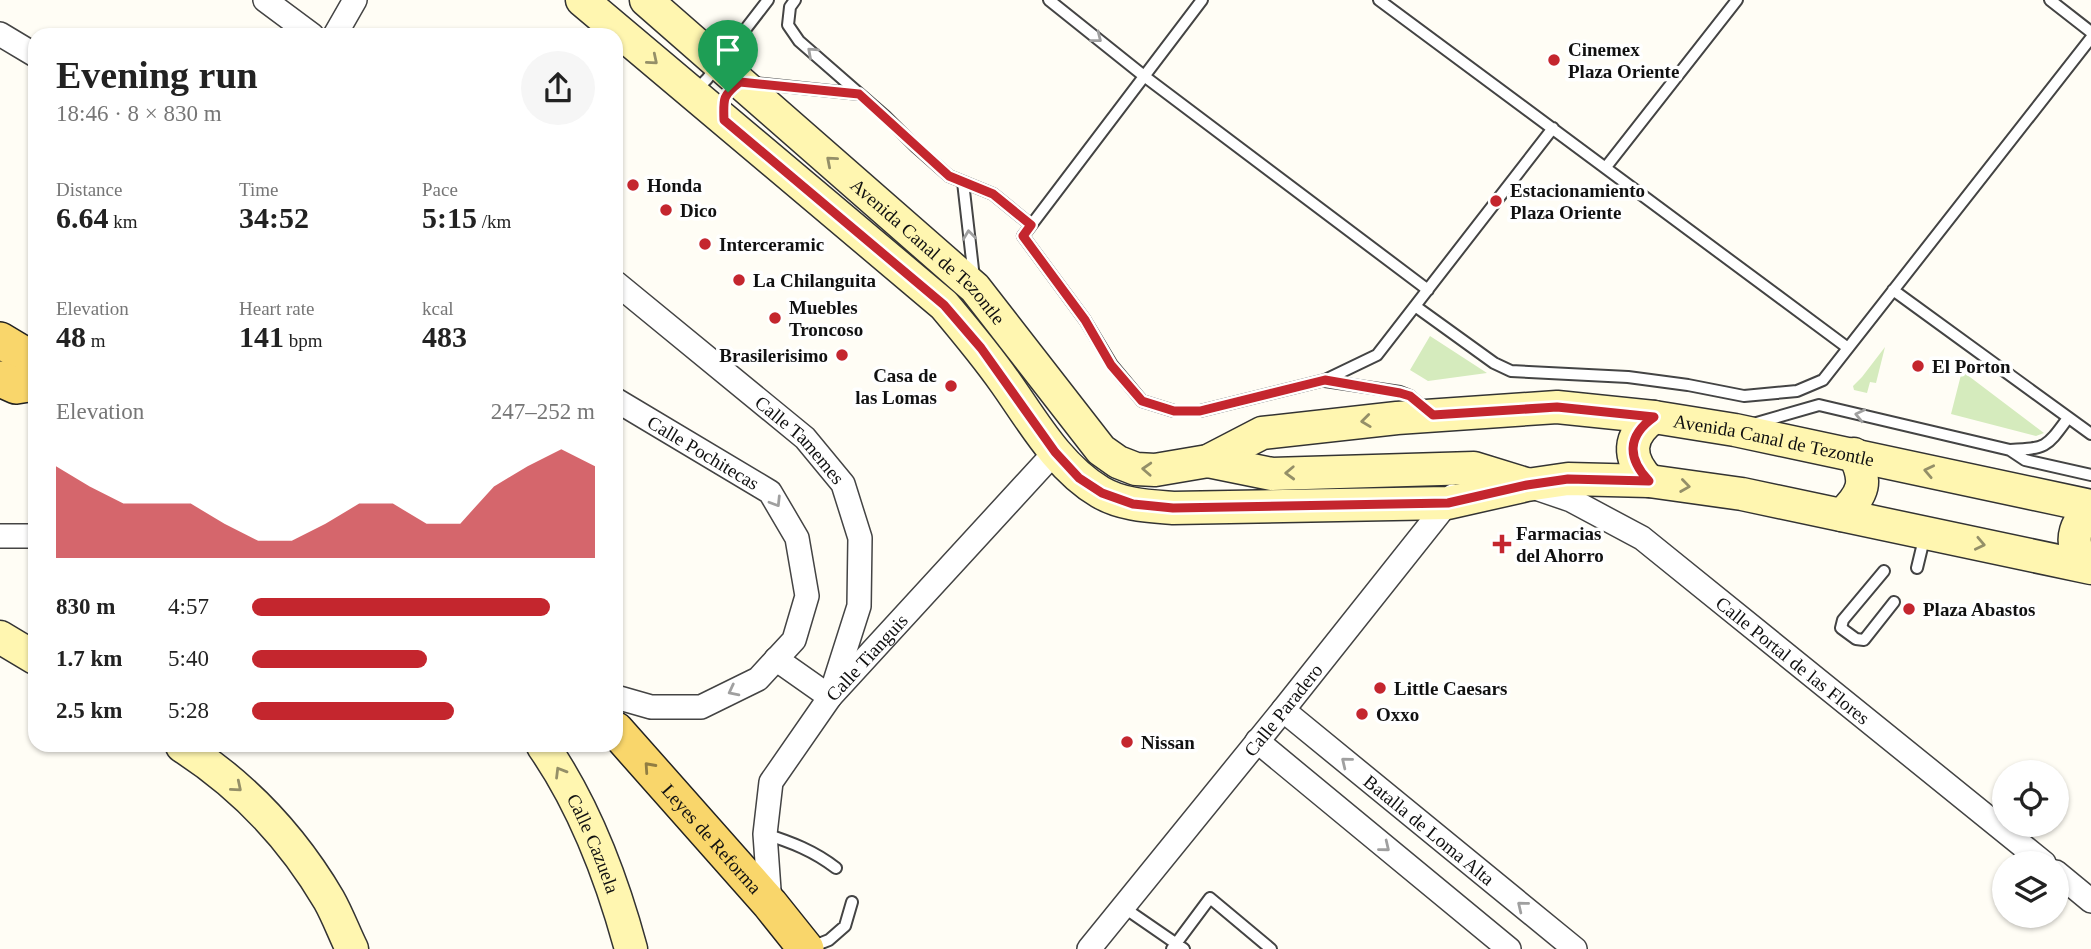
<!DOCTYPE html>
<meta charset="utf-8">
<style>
body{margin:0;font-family:Georgia,serif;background:#f6f6f6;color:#222;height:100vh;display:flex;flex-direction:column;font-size:26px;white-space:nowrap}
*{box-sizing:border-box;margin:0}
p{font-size:23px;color:#767676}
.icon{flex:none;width:38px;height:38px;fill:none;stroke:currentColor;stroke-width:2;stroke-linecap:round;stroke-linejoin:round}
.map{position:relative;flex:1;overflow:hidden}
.sheet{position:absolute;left:28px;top:28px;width:595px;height:724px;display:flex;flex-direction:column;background:#fff;border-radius:21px;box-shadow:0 2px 5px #0004}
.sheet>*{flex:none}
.fabs{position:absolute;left:1992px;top:760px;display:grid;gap:14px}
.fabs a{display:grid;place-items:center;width:77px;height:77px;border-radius:50%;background:#fff;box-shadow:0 2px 5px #0004;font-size:35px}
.pin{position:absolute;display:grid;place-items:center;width:60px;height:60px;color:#fff;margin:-72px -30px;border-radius:50% 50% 50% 0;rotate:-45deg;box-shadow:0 0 7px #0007}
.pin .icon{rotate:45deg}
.round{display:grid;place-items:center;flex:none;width:74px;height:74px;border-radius:37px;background:#f6f6f6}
.headline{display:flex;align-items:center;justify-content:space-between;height:119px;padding:0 28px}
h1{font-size:38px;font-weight:800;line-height:52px}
.figures{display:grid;grid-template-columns:repeat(3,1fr);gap:10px;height:119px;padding:7px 28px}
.figures div{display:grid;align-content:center}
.figures b{font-size:30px;font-weight:800}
.figures small{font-size:19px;font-weight:400}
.figures p{font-size:19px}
.chart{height:196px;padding:14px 28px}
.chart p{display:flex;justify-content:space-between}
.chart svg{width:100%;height:126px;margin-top:7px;fill:#c4262e;opacity:.7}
ul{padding:0 28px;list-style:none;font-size:23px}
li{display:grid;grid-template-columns:112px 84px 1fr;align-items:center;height:52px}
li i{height:18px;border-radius:9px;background:#c4262e}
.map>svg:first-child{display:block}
.green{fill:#d5ebbd}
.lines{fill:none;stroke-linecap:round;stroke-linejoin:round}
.lane-casing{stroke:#444;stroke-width:14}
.street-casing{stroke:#444;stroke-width:26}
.secondary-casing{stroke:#333;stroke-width:35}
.primary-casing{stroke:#222;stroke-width:38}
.lane{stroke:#fff;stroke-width:10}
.street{stroke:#fff;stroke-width:23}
.secondary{stroke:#fff6b0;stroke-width:32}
.primary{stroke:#f9d66b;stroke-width:35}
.oneway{stroke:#a0a0a0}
.oneway2{stroke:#948f68}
.oneway3{stroke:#917d42}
.route-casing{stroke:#fff;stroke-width:14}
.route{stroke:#c4262e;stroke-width:9}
.poi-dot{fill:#c4262e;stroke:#fff;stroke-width:2.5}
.labels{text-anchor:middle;stroke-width:7;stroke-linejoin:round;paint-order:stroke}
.poi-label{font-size:19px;font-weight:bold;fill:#111;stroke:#fff;text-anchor:start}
.street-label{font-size:19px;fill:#111;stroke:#fff}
</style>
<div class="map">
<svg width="2091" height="949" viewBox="0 0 2091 949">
<rect width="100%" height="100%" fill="#fffdf5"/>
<!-- green -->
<path class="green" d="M1430,336L1487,373L1428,381L1410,370Z
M1885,347L1876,383L1870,382L1867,393L1854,390L1853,386L1862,377Z
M1962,371L2044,433L2036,436L1951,414Z"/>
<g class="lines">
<defs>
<path id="lane" d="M795,0L790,7L788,25L799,41L885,116L916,147L949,176L993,194L1031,225
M1049,0L1144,76L1428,290
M1202,0L1023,236L1085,320L1112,365L1142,401L1174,411H1200L1325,380L1377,355L1553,128
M1379,0L1848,348
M2050,0L2091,32
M754,83L859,94
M694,87H699L707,79L768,0
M1606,167L1737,0
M963,182L974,278
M1893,290L2091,434
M1415,306L1494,363L1511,371L1628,377L1688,385L1744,396L1797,391L1823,380L2091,38
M1325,381L1400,392L1410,396L1425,409
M1753,424L1819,405L2010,450L2025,460L2091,475
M2010,450C2047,448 2046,448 2068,418
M1917,568L1925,535
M1884,571L1843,620L1841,628L1856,639L1864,640L1894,602
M765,834C791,842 814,851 836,868
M1123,907L1184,949
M809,948L829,940L845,926L852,902
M1172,949L1210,898L1271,949"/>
<g id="street">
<path d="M265,0L312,35"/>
<path d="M0,34L35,55"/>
<path d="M335,35L355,0"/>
<path id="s1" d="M616,283L805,438L843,484L860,538L859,606L830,697L776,659"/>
<path id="s2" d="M616,400L770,492L797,538L807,596L794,640L758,679L701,707H651L616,697"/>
<path id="s3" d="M1530,486L1571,500L1642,538L2044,863"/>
<path d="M0,536H35"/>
<path id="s4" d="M1283,710L1575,949"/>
<path d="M1257,741L1509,949"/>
<path d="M2056,872L2091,901"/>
<path id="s5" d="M770,904L765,834L771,782L830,697L1055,452"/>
<path id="s6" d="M1089,949L1283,710L1453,496"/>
</g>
<g id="secondary">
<path d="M582,0L944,305C965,330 986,355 1005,382C1032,420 1058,467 1100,492C1122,505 1148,506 1173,508L1448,503L1527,485L1568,479L1649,481L1742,494L2091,568"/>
<path id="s7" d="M646,0L975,288L1101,450L1118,462L1136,469L1155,470L1208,461L1262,433L1397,418L1557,407L1654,417L1735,430L2091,506"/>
<path d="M1208,461L1272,474L1474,468L1526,484"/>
<path d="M1649,481C1627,458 1627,436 1654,417"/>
<path d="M2091,513C2076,520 2070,540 2079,554C2082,558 2087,563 2091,567"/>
<path d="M1842,515C1864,493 1868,482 1854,454"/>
<path d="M0,637L35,658"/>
<path d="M182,746C244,786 292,837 329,900C338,916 344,933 352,949"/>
<path id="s8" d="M543,746C584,805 612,879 631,949"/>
</g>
<g id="primary">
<path d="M0,340L35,361"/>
<path d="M0,379L16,386L35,383"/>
<path id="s9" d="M616,730L770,904L806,949"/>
</g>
</defs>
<!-- lane casing -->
<use href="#lane" class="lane-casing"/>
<!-- street casing -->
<use href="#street" class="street-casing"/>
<!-- secondary casing -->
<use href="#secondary" class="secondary-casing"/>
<!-- primary casing -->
<use href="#primary" class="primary-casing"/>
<!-- lane -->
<use href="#lane" class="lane"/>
<!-- street -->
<use href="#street" class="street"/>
<!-- secondary -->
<use href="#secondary" class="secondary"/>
<!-- primary -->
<use href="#primary" class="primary"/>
</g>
<!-- one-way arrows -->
<defs><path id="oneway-chevron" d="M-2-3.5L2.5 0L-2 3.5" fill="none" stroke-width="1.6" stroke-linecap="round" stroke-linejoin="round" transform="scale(1.75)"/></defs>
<g class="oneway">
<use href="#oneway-chevron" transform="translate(1097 38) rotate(38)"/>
<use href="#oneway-chevron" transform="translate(812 52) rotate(-138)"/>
<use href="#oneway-chevron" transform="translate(969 235) rotate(-97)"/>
<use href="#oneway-chevron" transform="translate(1860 415) rotate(-167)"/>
<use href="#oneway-chevron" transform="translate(776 502) rotate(58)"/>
<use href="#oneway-chevron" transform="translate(733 691) rotate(153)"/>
<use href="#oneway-chevron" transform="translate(1346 762) rotate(-141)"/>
<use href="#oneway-chevron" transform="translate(1385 847) rotate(39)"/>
<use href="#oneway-chevron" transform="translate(1522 906) rotate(-141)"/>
</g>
<g class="oneway2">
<use href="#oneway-chevron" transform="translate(653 60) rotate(40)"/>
<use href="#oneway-chevron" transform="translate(831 161) rotate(-139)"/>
<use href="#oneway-chevron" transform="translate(1366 421) rotate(173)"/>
<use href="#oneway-chevron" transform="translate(1147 469) rotate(-177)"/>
<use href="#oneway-chevron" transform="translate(1929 471) rotate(-168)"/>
<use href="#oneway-chevron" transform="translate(1290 473) rotate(178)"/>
<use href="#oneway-chevron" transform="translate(1685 486) rotate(8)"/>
<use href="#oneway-chevron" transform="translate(1980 544) rotate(12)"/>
<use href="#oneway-chevron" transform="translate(560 772) rotate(-121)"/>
<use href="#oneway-chevron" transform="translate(237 787) rotate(40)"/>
</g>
<use class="oneway3" href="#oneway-chevron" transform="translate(649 767) rotate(-132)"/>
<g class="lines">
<defs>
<path id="route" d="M740,82L859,94L949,176L993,194L1031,225L1023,236L1085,320L1111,365L1142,401L1174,411H1200L1325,380L1400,393L1410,396L1433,415L1557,407L1654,417C1627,436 1627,458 1649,481L1568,479L1527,485L1448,503L1173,508L1133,504L1102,493L1079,478L1055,452L981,348L944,305L724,120C723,98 723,95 740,82Z"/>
</defs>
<!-- route casing -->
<use href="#route" class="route-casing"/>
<!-- route -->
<use href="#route" class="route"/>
</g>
<!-- markers -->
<g class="poi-dot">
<circle cx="1554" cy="60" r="7"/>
<circle cx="633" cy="185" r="7"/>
<circle cx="1496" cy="201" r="7"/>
<circle cx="666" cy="210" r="7"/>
<circle cx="705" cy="244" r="7"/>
<circle cx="739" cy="280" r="7"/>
<circle cx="775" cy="318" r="7"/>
<circle cx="842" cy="355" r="7"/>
<circle cx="1918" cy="366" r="7"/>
<circle cx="951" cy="386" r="7"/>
<path d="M1498.5 533.5h7v7h7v7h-7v7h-7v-7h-7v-7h7z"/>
<circle cx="1909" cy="609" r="7"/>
<circle cx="1380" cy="688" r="7"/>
<circle cx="1362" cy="714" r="7"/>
<circle cx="1127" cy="742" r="7"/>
</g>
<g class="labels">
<!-- poi labels -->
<g class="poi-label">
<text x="1568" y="56">Cinemex<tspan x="1568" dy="22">Plaza Oriente</tspan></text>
<text x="647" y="192">Honda</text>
<text x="1510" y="197">Estacionamiento<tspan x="1510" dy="22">Plaza Oriente</tspan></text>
<text x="680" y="217">Dico</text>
<text x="719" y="251">Interceramic</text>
<text x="753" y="287">La Chilanguita</text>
<text x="789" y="314">Muebles<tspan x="789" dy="22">Troncoso</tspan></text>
<text x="828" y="362" text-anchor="end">Brasilerisimo</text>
<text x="1932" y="373">El Porton</text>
<text x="937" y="382" text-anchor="end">Casa de<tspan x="937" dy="22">las Lomas</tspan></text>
<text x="1516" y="540">Farmacias<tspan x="1516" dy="22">del Ahorro</tspan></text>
<text x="1923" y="616">Plaza Abastos</text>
<text x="1394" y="695">Little Caesars</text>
<text x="1376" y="721">Oxxo</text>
<text x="1141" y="749">Nissan</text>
</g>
<!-- street labels -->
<g class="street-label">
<text dy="7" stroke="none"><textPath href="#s7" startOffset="378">Avenida Canal de Tezontle</textPath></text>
<text dy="7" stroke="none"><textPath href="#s7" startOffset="1332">Avenida Canal de Tezontle</textPath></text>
<text dy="7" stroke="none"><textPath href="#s1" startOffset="242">Calle Tamemes</textPath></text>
<text dy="7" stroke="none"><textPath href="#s2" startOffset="102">Calle Pochitecas</textPath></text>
<text dy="7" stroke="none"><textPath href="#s5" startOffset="280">Calle Tianguis</textPath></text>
<text dy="7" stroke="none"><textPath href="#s3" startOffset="318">Calle Portal de las Flores</textPath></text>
<text dy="7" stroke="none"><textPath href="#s6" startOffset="308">Calle Paradero</textPath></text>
<text dy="7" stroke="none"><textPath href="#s4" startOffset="189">Batalla de Loma Alta</textPath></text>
<text dy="7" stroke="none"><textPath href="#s9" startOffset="145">Leyes de Reforma</textPath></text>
<text dy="7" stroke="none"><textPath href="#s8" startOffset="110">Calle Cazuela</textPath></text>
</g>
</g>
</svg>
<div class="fabs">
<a><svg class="icon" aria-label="locate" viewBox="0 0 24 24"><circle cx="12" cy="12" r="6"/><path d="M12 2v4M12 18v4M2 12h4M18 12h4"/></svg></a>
<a><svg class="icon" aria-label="layers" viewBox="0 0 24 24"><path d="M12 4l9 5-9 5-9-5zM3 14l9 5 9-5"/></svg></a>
</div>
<div class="pin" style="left:728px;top:92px;background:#1e9e55"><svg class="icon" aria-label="arrive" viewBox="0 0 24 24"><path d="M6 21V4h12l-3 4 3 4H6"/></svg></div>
<section class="sheet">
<div class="headline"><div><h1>Evening run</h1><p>18:46 · 8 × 830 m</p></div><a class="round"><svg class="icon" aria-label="share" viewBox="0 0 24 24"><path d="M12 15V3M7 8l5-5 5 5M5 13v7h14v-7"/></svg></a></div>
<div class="figures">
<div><p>Distance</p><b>6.64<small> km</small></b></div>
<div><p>Time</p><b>34:52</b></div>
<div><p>Pace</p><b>5:15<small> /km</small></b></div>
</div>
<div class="figures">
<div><p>Elevation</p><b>48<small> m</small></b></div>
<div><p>Heart rate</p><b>141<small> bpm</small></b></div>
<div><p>kcal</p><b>483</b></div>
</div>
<div class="chart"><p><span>Elevation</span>247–252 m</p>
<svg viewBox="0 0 160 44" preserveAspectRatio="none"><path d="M0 44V12L10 19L20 25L30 25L40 25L50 32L60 38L70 38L80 32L90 25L100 25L110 32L120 32L130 19L140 12L150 6L160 12V44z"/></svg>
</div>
<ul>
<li><b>830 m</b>4:57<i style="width:87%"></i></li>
<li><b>1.7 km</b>5:40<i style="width:51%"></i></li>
<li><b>2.5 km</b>5:28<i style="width:59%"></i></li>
</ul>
</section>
</div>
